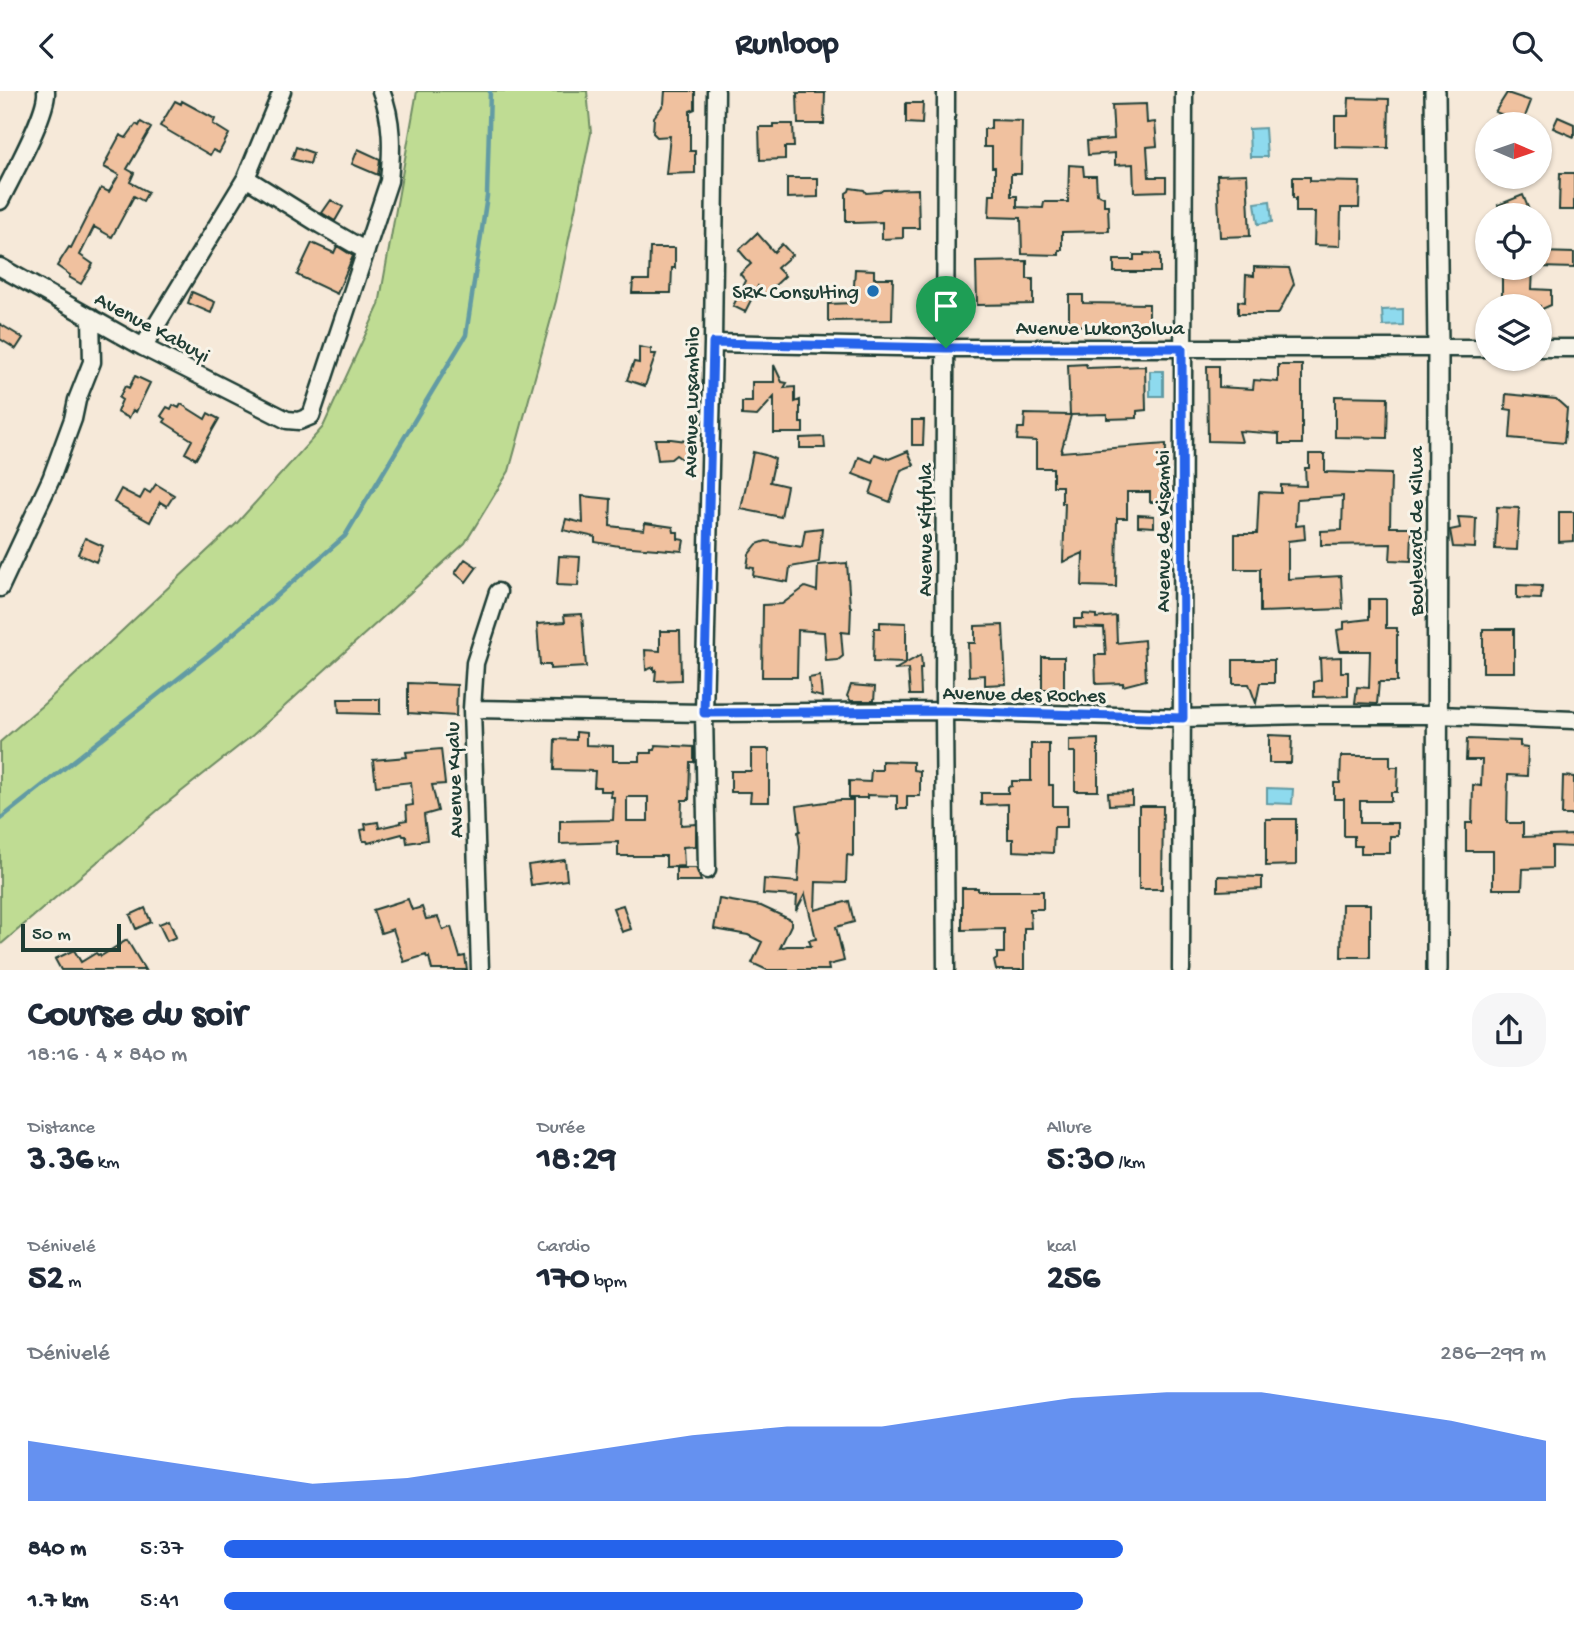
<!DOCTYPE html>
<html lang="fr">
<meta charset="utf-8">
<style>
body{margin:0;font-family:"Gochi Hand",sans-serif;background:#f6f6f7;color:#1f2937;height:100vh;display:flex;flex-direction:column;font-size:26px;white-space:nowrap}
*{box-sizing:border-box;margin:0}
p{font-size:23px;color:#747a83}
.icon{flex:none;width:38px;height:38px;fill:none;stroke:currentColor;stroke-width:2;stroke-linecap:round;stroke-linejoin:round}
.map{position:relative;height:879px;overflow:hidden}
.sheet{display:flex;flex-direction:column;background:#fff;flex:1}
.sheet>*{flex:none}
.needle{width:46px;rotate:92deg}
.controls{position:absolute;left:1475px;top:21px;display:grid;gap:14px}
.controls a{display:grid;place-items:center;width:77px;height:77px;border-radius:50%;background:#fff;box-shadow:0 2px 5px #0004;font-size:35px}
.scale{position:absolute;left:21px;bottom:18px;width:100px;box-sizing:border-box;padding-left:7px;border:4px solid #1f3d34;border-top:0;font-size:19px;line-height:24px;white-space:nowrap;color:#1f3d34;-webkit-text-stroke:5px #f7f3e8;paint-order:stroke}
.pin{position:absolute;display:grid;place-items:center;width:60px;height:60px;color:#fff;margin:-72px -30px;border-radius:50% 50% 50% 0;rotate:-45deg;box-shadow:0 0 7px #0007}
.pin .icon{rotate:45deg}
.round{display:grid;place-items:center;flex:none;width:74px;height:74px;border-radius:28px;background:#f6f6f7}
.headline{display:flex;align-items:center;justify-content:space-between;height:119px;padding:0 28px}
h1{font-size:38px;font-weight:800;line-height:52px}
.stats{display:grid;grid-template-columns:repeat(3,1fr);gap:10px;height:119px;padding:7px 28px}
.stats div{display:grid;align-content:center}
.stats b{font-size:35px;font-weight:800}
.stats small{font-size:19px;font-weight:400}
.stats p{font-size:19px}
.chart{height:196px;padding:14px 28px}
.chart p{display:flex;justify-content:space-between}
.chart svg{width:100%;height:126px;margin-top:7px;fill:#2563eb;opacity:.7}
ul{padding:0 28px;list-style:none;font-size:23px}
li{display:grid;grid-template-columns:112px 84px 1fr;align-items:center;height:52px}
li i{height:18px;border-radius:9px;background:#2563eb}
header{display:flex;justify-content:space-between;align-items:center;height:91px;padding:0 28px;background:#fff;font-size:32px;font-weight:800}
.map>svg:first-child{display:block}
.green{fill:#bfdc93;stroke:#6f8c64;stroke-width:2}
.water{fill:#8edaee;stroke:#629ba4;stroke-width:2}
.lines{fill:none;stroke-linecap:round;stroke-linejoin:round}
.stream{stroke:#629ba4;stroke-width:4.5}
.building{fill:#f0c19f;stroke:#1f3d34;stroke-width:2;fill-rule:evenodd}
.minor-casing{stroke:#1f3d34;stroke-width:21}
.tertiary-casing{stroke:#1f3d34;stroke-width:24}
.minor{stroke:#f7f3e8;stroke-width:16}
.tertiary{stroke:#f7f3e8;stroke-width:19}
.route-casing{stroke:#fff;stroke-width:14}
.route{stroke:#2563eb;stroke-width:9}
.poi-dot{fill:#1f6fb2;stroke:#f7f3e8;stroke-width:2.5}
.labels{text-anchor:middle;stroke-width:6;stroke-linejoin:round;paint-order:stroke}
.poi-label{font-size:21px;fill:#1f3d34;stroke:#f7f3e8;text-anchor:end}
.street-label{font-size:21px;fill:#1f3d34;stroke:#f7f3e8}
</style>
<header><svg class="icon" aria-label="back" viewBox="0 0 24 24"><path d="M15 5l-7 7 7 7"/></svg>Runloop<svg class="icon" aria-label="search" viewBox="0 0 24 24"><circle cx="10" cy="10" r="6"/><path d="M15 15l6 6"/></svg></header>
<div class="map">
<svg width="1574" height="879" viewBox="0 0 1574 879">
<rect width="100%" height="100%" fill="#f6e9d9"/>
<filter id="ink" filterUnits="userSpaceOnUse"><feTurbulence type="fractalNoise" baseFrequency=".0143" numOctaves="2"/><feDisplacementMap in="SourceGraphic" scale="14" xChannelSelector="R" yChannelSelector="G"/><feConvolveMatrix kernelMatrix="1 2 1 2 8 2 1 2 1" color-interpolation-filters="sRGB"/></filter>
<g filter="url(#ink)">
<!-- green -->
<path class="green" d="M417,0H587L591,42L556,210L509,380L465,452L253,644L158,719L0,854V651L45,612L237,432L323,336L379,214Z"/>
<!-- water -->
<path class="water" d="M1265,37L1267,66H1250L1249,38Z
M1270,110L1272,131L1258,133L1255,112Z
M1403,218V234L1383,235L1382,219Z
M1150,280H1163V305H1150Z
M1267,697L1293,698L1292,713L1267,712Z"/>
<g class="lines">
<!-- stream -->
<path class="stream" d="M0,728L217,557L345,445L466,244L487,105L490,0"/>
</g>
<!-- building -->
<path class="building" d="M665,0H695V18L690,20V60H695V82L666,83L670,45L657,46L653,42L654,26L664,13Z
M797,2H825L824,33H798Z
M1507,2L1531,10L1523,31L1495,21Z
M1349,7L1389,8L1388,57L1335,56V25H1348Z
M175,10L181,13L182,10L215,28L213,33L229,43L219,62L213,59L210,64L160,35Z
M906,12H923L922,33L906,32Z
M1146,13L1147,32L1155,31L1157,55L1147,56L1149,86H1166V100L1134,101L1133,73L1115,74V62L1088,64L1087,50L1114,48L1112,14Z
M1558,26L1574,33V46L1553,37Z
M991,29L1022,30L1021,83H1011V105H1017V116L1043,117L1044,111H1068L1069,74L1083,75L1084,85H1096L1097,103L1104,106V114H1108L1109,140L1062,141V159H1059V164L1022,163L1021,127L989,126L990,103H995V76H992V56H984V38H991Z
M141,31L151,37L127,78L134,82L130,91L148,101L143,110L134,105L112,146L94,136L80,164L93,173L81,193L69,186L70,184L57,175L69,156L71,157L101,97L109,101L119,84L104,76L108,69L107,68L120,44L126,47L136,33L139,35Z
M773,33H793L794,56H785V68L760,69L759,36H773Z
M296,56L313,62L310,73L292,68Z
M358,58L380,68L378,84L352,73Z
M1560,82H1574V119H1559Z
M1247,83L1250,145L1220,146L1217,84Z
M1293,86H1310V90L1360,91L1359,117H1341L1340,155L1314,154L1315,121H1296V107H1293Z
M787,87H818V106L787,107Z
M850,97L864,99L866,102L880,101L883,99L918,98L919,137H903V147L882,148V131L854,132V130H846V102L849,100Z
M1523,104L1531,124H1502L1498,114Z
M331,109L343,116L335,130L322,122Z
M757,142L774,161L782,153L792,164L777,177L785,185L765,204L758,195L745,221L733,215L746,190L740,183L751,173L739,159Z
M312,152L334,162L337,155L353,165L337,203L297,184Z
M650,157H675V177H672L671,202H632L633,189H649Z
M1540,161L1574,162V177L1540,176Z
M1144,162L1160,163V181H1114V169H1134V164H1144Z
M1027,170V188H1033V213L977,214L976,171Z
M1254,176L1289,177L1294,193L1278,223H1238V210L1245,211L1246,184L1254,185Z
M1502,177H1533L1532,198L1551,199V214L1540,219V215H1502Z
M855,178L874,179V187H893L892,229L828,230V213L853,212Z
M192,201L215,211L211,222L188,212Z
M1069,204H1083V212L1149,213V239L1092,237V235L1069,234Z
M0,233L23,247L16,258L0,248Z
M639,256L651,258V263H656L645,295L627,289L634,271L639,272Z
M1086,273L1087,277L1145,275L1146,319L1137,320V327L1107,328V323L1070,324L1068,274Z
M774,274L782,291L787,292L784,297L795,296V311L800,309V332H803V342H774V306L757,325L742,324V311H752V291H774Z
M1278,274H1302V353H1279V343L1239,340L1242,351L1208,350L1207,275H1219V296L1253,298L1254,289L1278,291Z
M135,285L150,292L136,321L133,319L129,327L117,321L122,309L119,307L125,295L129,297Z
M1506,303L1556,308L1567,318L1564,352L1510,347L1512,319L1505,318Z
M1335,305L1388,306L1387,347L1335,346Z
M181,313L205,328L208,322L219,328L196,368L185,362L192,349L164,331L166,328L161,325L167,316L171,318L173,314L179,317Z
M1025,323L1071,324L1061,361L1166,353L1165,411H1150V401H1127V427H1117L1116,496L1082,495L1083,462L1063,471L1065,412H1062V395H1053V377H1036V350L1017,349L1018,337H1024Z
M912,329H924L923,354H912Z
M824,346L825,357H800V347Z
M655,348H671L686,350V364H684L683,369L676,364L671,368L658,369Z
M908,360L914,374L901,379L890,411L870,403L874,391L853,383L859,366L872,371L875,363L889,368Z
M753,361L765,364L775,368L770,391L787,395L781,426L741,418Z
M1309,363H1325V381L1391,383L1390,436H1412L1411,470L1390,469L1391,453L1321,454V440L1342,439L1343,405L1297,408L1296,435L1304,434L1305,448L1288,450V488L1341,485L1343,518L1260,521V478H1235V443H1257L1259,401L1281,402V394L1306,395L1305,377H1309Z
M156,393L174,404L167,415L160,411L150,431L114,411L121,398L140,408L145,399L150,402Z
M582,405L611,408L610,435L644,439L645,432L673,436L674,441H678V448L684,449L682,460L619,455L595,451V446L563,439L566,428L583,432Z
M1497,416L1519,417L1517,459L1495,458Z
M1559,421H1574V450L1559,451Z
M1138,424L1154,425V436L1138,435Z
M1458,426L1476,427L1475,457L1453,456L1450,439L1460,437Z
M822,437L819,471L790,476L788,491L753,485L754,477L747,476L749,463L757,453L766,450L802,456L805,439Z
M85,447L103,455L96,471L78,463Z
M559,465L580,466L578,495L557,494Z
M465,468L477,476L466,491L455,482Z
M847,472L850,515L851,516L850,542L841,541L843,565L838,569L826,570L824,541L798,539L797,586H762L763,514L782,513L805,496L817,500L818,474Z
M1517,494L1542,495L1541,508L1517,507Z
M1369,508H1386V537H1397V591H1379L1377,613L1355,612L1357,596L1369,597L1370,560H1340L1337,539L1344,538V531L1369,528Z
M582,523L586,576L550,578V574H540L537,533L565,531L564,524Z
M1083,523L1096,524V527L1116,525L1117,552L1144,549L1146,589L1123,595V592L1096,593L1095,564H1106L1104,537L1074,536V528H1083Z
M880,531L906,532V572L873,571L874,537H880Z
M1003,534L1006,593L985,594V584L969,585L968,552H975V535Z
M1483,538H1514V581H1483Z
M660,540H680L681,589L655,590L656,579L654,580V576L646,579L645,559L660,560Z
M921,564L922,577H920L921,604H910L908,578L894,579Z
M1042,566H1064V599H1042Z
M1341,566V581H1348V605L1314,606V591L1321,589L1320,567Z
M1233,569H1274V592H1260L1256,612L1249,593H1233Z
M820,585L822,606L811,603L809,587Z
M408,592L457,594L456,625L408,622Z
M851,594L875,596L874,610H851L847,605Z
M338,608H380V623L339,622Z
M576,641L586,642V654L613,655V670H640V662H652V659H655L656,654L694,656V671H690L689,709H682L681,734L696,733V755L683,756L684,775L666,776V765H618V751L560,753V730L613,729L614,706H610L611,700H600V696H594L595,680L554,679L555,648L576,649ZM627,706H648V730H627Z
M1269,644L1292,645L1291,672H1269Z
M1098,648V700H1075V661H1069V649Z
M1467,648L1520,650V655L1528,656L1527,685L1508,684L1507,732H1523V746L1574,744V756L1552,755V777L1523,778L1522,798H1493V760H1466V732H1472L1473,694L1481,695L1482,669H1466Z
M1031,653H1049V694H1053V715H1067V736H1054L1053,762L1013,760V748H1008V713L981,714V702H1008V696L1012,695V690H1031Z
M441,658L445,693L432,694L438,720L424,724L427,749L407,752L406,745H403L402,743L368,752L367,750H363L361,739L366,738L365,733L378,731L379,737L401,732V730L407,729L406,715L413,714L411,691L376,695L373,669L407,666L406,661Z
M751,658H769V711H750L751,701H731V680H751Z
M1341,665H1390V676H1398L1397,701H1391V710H1360V732H1398V745H1390V762H1361V755H1354V745H1344V708H1334V692H1340Z
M882,670L913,671V679L920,680V705H907V718H897V705L867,704V707H849V690L870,691L871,679H882Z
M1563,685L1574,686V724H1562Z
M1132,701V713L1109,714L1108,702Z
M840,709H853V765L847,764L846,792L816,791L815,819L849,810L854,831L836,836L844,870L828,874L829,879H767L752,872L762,851L748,844L714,838L719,808L761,815L791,829V834L780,857L787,855H811L809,849L816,848L805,803L796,820L797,805L763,803L764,788L798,791L800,756L798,741L800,740L797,715Z
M1139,715H1163L1162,798H1139Z
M1266,728H1296V774L1266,775Z
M565,769L567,789L531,794L528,774Z
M676,777H696L701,790H676Z
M1218,785L1262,786V798L1218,800Z
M962,797H978V800H1043V818H1030L1031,837H1024V879H996L994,870L997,868V862H1004V838L962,839Z
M408,808L412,819L422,816L426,828L438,826L443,839L451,836L460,866L465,865L467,879H432L429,866L427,867L426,864L404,871L393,838L381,842L373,819Z
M1342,813H1370V866H1341Z
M623,814L631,838L622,841L613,817Z
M145,817L151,831L136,838L130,824Z
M169,829L176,846L167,850L159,833Z
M127,849L145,879H61L55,868L74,859L81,871L96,862L98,864L100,863L101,865Z"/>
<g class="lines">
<defs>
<path id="minor" d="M246,87L321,134L366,160
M0,110C11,87 48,22 46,0
M0,176L143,256L287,329L299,330L311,325L389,90C392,59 393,29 381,0
M713,252L946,257H1488
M143,256L246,87L282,0
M1540,257H1574
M0,497L51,388L73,328L77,309L92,271L91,226
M472,618L704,622L944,620L1183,627L1307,624H1438L1574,629
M707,779L704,622L713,252L716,0
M480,879L472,618L475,572L498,501
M946,879L944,620L946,0
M1181,879L1184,0"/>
<path id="tertiary" d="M1435,0L1438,257L1437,879"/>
</defs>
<!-- minor casing -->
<use href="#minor" class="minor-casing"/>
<!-- tertiary casing -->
<use href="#tertiary" class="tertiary-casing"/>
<!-- minor -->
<use href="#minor" class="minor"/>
<!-- tertiary -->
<use href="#tertiary" class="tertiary"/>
</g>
</g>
<g class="lines" filter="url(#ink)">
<defs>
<path id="route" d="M713,252L946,257H1182L1183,627L944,620L704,622Z"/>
</defs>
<!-- route casing -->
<use href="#route" class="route-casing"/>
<!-- route -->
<use href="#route" class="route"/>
</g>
<!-- markers -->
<circle class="poi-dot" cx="873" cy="200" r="7"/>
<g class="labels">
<!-- poi labels -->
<g class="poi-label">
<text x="859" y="207">SRK Consulting</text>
</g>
<!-- street labels -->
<g class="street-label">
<text transform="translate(153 235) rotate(28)" y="7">Avenue Kabuyi</text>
<text x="1100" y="243">Avenue Lukonzolwa</text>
<text transform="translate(690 311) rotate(-89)" y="7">Avenue Lusambilo</text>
<text transform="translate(924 439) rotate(-90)" y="7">Avenue Kifufula</text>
<text transform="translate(1162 440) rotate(-90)" y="7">Avenue de Kisambi</text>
<text transform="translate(1415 440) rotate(-90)" y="7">Boulevard de Kilwa</text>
<text transform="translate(1024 602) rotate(1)" y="7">Avenue des Roches</text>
<text transform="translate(453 689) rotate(-92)" y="7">Avenue Kyalu</text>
</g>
</g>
</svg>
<div class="controls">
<a><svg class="needle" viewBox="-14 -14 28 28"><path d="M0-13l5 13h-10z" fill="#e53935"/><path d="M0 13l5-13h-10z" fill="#747a83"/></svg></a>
<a><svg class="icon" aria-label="locate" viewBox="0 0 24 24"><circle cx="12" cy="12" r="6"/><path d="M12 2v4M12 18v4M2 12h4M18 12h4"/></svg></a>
<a><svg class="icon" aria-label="layers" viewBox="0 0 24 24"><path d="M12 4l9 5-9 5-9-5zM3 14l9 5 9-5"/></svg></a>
</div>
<div class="scale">50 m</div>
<div class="pin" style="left:946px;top:257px;background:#1e9e55"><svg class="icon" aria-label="arrive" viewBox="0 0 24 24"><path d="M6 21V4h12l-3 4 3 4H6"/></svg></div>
</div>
<section class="sheet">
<div class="headline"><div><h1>Course du soir</h1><p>18:16 · 4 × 840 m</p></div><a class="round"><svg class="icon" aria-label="share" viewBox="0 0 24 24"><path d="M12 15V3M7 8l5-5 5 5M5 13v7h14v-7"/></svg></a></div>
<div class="stats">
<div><p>Distance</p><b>3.36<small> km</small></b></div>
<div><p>Durée</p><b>18:29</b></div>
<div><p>Allure</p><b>5:30<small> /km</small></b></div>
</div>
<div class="stats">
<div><p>Dénivelé</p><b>52<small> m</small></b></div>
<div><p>Cardio</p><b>170<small> bpm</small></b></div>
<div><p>kcal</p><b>256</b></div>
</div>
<div class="chart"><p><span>Dénivelé</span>286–299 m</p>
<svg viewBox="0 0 160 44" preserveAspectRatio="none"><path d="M0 44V23L10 28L20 33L30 38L40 36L50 31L60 26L70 21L80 18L90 18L100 13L110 8L120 6L130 6L140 11L150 16L160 23V44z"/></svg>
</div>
<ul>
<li><b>840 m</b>5:37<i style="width:68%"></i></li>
<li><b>1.7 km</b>5:41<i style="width:65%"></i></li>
</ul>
</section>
